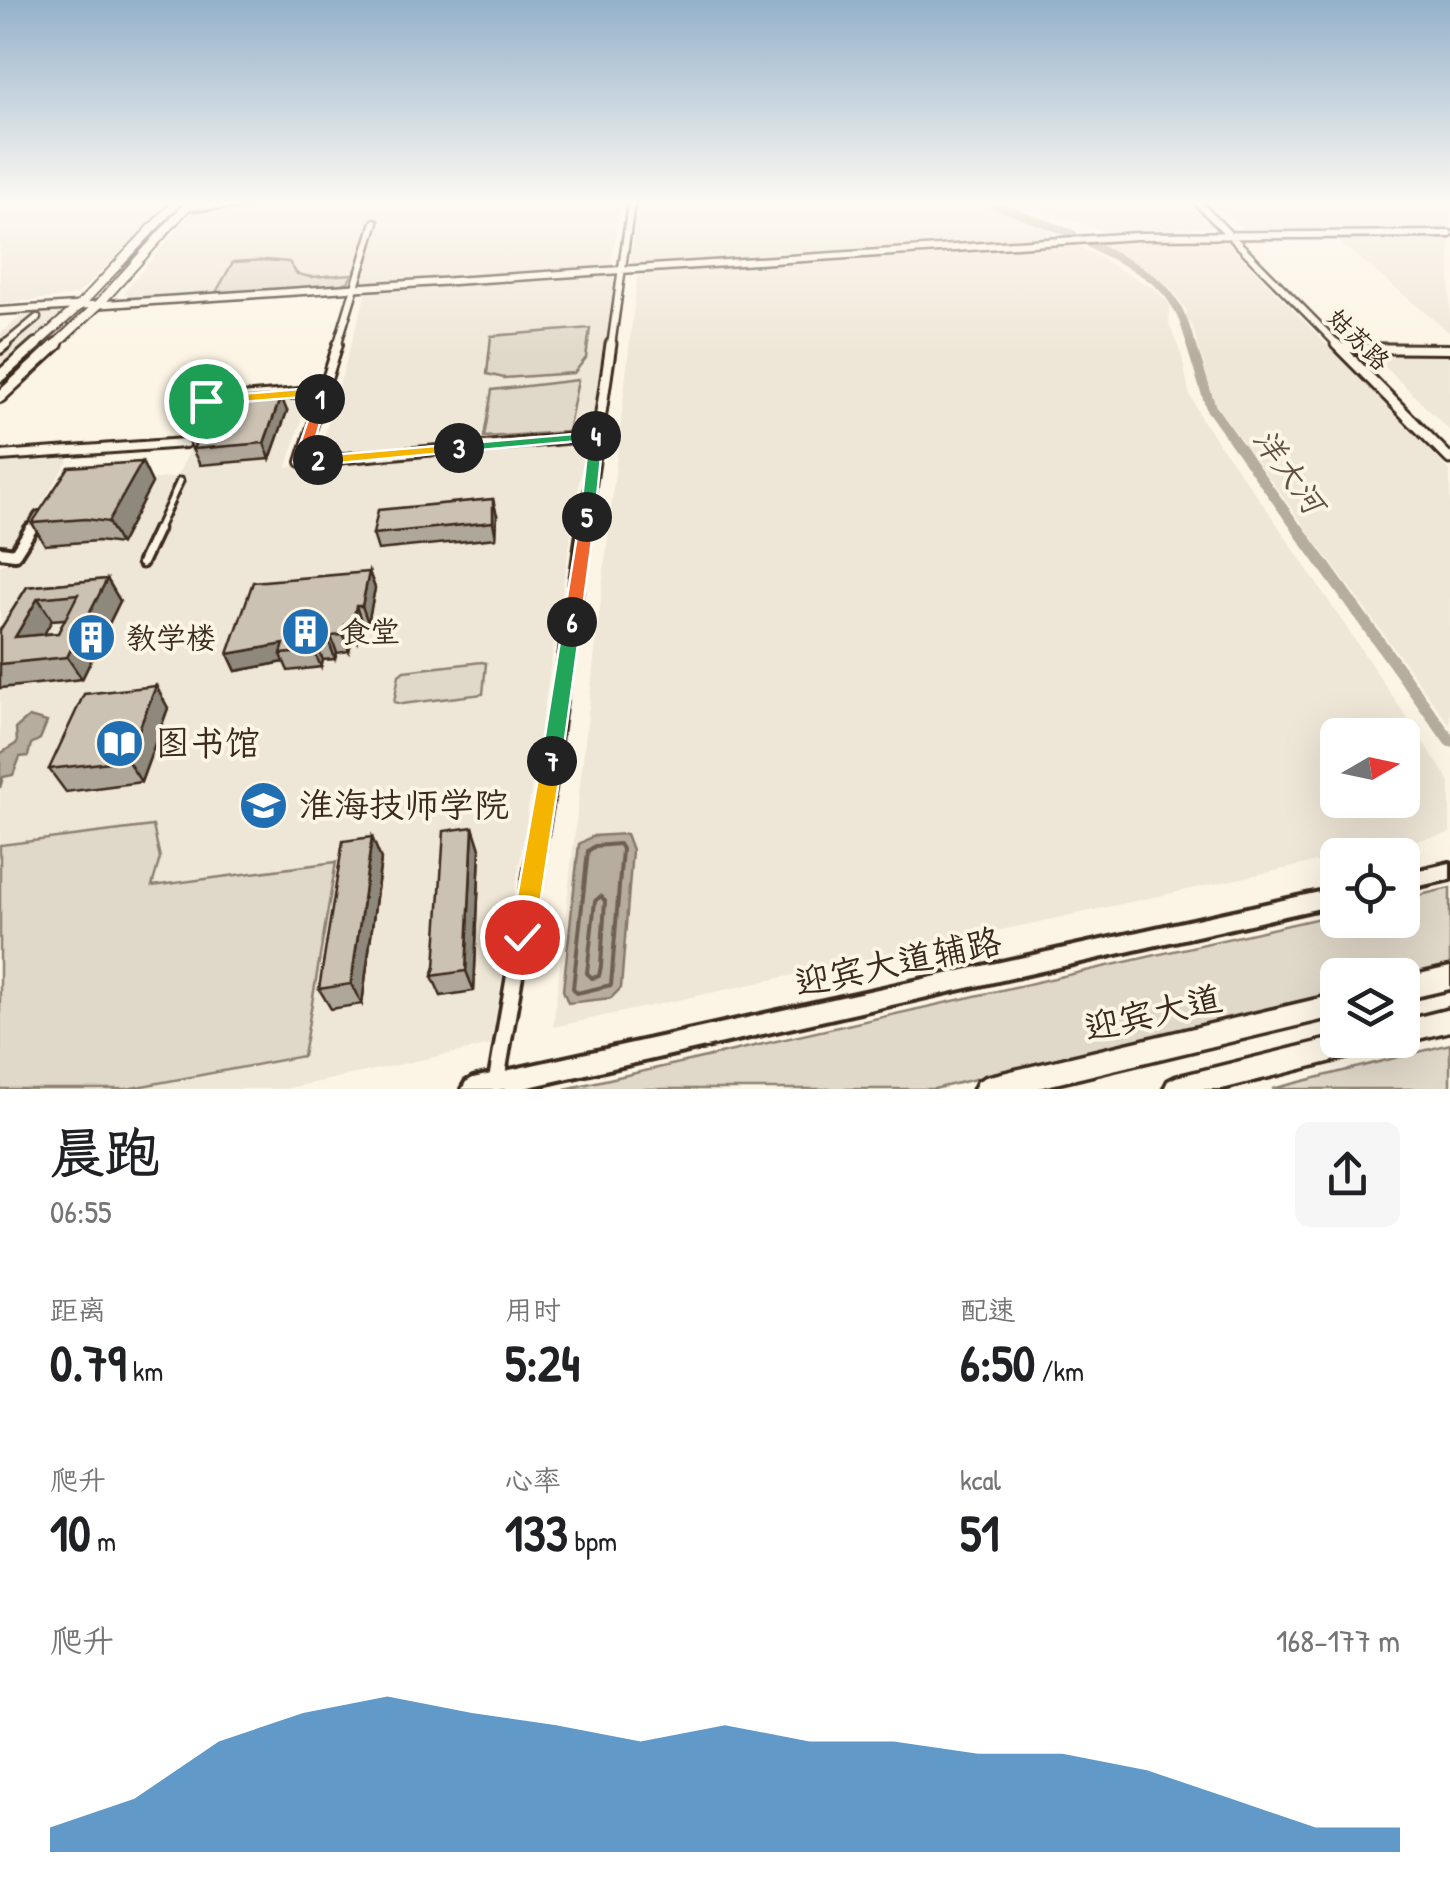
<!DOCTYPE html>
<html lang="zh">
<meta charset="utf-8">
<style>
body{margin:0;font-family:"Patrick Hand","LXGW WenKai TC",sans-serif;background:#f6f6f6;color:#202124;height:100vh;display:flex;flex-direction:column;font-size:38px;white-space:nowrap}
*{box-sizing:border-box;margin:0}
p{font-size:32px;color:#757577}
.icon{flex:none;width:55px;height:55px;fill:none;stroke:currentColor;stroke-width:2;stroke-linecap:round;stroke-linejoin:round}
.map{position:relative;height:1089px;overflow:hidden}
.side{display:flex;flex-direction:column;background:#fff;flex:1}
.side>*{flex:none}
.needle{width:65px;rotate:81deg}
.tools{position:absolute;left:1320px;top:718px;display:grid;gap:20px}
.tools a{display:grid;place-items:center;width:100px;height:100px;border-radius:15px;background:#fff;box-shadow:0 10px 40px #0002;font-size:50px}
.pin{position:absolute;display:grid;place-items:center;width:85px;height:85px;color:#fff;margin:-42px;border:5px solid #fff;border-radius:50%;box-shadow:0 2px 10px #0007}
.km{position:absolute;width:50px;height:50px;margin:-25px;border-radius:50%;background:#222;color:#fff;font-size:28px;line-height:50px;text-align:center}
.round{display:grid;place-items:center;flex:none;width:105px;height:105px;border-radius:15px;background:#f6f6f6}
.overview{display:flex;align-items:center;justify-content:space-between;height:170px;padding:0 50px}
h1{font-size:55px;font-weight:700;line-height:75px}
.metrics{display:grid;grid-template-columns:repeat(3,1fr);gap:15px;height:170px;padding:10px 50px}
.metrics div{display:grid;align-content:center}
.metrics b{font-size:50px;font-weight:700}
.metrics small{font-size:28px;font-weight:400}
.metrics p{font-size:28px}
.chart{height:280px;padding:20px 50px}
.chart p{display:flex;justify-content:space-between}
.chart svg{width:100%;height:180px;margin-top:10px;fill:#1f6fb2;opacity:.7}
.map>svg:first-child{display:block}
.built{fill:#eee6d6;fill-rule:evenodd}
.green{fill:#e0d8c8;stroke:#8e8173;stroke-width:2.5}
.water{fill:#b7ad9e;stroke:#85796b;stroke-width:2.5}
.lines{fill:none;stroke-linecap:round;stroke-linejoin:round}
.shore{stroke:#6d5e51;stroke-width:4}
.canal-far2{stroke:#b7ad9e;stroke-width:8}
.canal-far1{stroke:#b7ad9e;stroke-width:10}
.canal{stroke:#b7ad9e;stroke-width:12}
.pedestrian-far1-casing{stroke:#3b2a1e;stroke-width:11}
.pedestrian-casing{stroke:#3b2a1e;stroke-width:15}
.minor-far2-casing{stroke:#3b2a1e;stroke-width:11}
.minor-far1-casing{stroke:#3b2a1e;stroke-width:14}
.minor-casing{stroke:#3b2a1e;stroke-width:18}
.tertiary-far3-casing{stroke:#3b2a1e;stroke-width:11}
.tertiary-far2-casing{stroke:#3b2a1e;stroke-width:15}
.tertiary-far1-casing{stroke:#3b2a1e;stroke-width:19}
.tertiary-casing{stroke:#3b2a1e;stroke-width:22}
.secondary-far1-casing{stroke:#3b2a1e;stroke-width:12}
.secondary-casing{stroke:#3b2a1e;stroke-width:16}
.primary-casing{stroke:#3b2a1e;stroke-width:8}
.trunk-casing{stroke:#3b2a1e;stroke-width:7}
.pedestrian-far1{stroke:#fcf5e5;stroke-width:5}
.pedestrian{stroke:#fcf5e5;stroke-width:8}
.minor-far2{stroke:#fcf5e5;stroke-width:6}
.minor-far1{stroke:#fcf5e5;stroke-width:8}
.minor{stroke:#fcf5e5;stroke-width:10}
.tertiary-far3{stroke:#fcf5e5;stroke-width:6}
.tertiary-far2{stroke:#fcf5e5;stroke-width:9}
.tertiary-far1{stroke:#fcf5e5;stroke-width:11}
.tertiary{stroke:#fcf5e5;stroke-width:15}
.secondary-far1{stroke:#fcf5e5;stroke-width:8}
.secondary{stroke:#fcf5e5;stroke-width:10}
.primary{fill:#fcf5e5;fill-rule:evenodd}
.trunk{fill:#fcf5e5;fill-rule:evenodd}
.wall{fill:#afa79a;stroke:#3b2a1e;stroke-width:2.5;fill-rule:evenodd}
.shaded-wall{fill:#8f887d;stroke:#3b2a1e;stroke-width:2.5}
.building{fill:#ccc2b3;stroke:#3b2a1e;stroke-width:2.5;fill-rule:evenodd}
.split-1{fill:#f5b400;stroke:#fff;stroke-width:2.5}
.split-2{fill:#f0652b;stroke:#fff;stroke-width:2.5}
.split-3{fill:#f5b400;stroke:#fff;stroke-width:2.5}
.split-4{fill:#22a559;stroke:#fff;stroke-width:2.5}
.split-5{fill:#22a559;stroke:#fff;stroke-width:2.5}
.split-6{fill:#f0652b;stroke:#fff;stroke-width:2.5}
.split-7{fill:#22a559;stroke:#fff;stroke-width:2.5}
.split-8{fill:#f5b400;stroke:#fff;stroke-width:2.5}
.labels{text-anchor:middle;stroke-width:8;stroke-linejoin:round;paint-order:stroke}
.far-street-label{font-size:25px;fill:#3b2a1e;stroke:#fcf5e5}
.poi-label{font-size:30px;fill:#3b2a1e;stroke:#fcf5e5;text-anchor:start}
.water-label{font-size:32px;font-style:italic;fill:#605144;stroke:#fcf5e5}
.near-poi-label{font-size:35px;fill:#3b2a1e;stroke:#fcf5e5;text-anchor:start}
.near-street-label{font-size:35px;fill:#3b2a1e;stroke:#fcf5e5}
</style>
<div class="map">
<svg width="1450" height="1089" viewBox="0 0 1450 1089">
<rect width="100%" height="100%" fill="#fcf5e5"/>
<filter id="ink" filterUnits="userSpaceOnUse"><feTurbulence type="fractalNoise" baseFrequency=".01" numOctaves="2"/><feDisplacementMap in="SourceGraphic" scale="20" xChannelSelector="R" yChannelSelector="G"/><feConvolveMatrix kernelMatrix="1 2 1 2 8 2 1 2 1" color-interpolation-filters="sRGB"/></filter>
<g filter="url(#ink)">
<!-- built -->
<path class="built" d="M0,204H169L77,295L0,304Z
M285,204H620L611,265L129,298L125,290L195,210Z
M638,204H975L1020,216L1057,235L630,267Z
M1027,204H1192L1215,227L1102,231Z
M1215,204H1450V229H1248L1236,224Z
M1216,238L1227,242L1450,471V725L1215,404L1192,325L1186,318L1187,311L1170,287L1089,242Z
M1336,239H1450V333Z
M1073,243L1153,288L1170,304L1169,324L1182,357L1189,392L1201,419L1268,511L1450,782V833L553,1027L637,277L647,273ZM1338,735H1402V800H1338Z
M610,273L615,278L593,426L587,432L318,457L366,293L376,288Z
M66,312V314L0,371V334L23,315Z
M1371,353H1450V431Z
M309,395L287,467L586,440L491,1045L285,1089H0V566L26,552L67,488L177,477L212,404Z
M71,456L14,550L0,548V459Z"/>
<!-- green -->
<path class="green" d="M266,260L289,262L297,274L311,277L353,274L348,282L335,286L215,294L233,262Z
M590,328L586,358L574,373L504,378L487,374L491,336Z
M578,380L568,432L484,437L492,390Z
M482,662L486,663L483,694L402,704L394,702L399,675L404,671Z
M153,826L160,858L152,886L336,862L303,1056L126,1089H0V845Z
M1450,888V965L1403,976L1338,975L1337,992L934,1089H565L1337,914L1338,920H1402L1403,899Z
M1450,1044V1089H1272Z"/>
<!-- water -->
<path class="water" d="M29,717L47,722L40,739L31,744L28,756L20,757L13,775L3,777L0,788V754L17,743L16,728Z
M626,834L632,850L621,988L611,998L568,1003L563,990L579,844L593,836Z"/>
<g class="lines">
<!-- shore -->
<path class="shore" d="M619,844L622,849L611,985L577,993L573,988L588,851L595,846Z
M601,896L605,901L601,966L599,976L592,978L587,973L595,901Z"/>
<!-- canal-far2 -->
<path class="canal-far2" d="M993,204L1073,234
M1090,244C1145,273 1176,280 1191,346"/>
<!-- canal-far1 -->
<path class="canal-far1" d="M1191,344L1211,408L1299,531"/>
<!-- canal -->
<path class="canal" d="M1298,529L1450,741"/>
<defs>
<path id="pedestrian-far1" d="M157,531L180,481"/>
<path id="pedestrian" d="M142,563L158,529"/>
<path id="minor-far2" d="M186,207L249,204
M3,346L37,318
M337,346L375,222"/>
<path id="minor-far1" d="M338,344L301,462L599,436
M1341,348L1450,349
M0,349L6,344
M202,409L206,401L323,391
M0,456L185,443L190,432
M30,531L39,516"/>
<path id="minor" d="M0,552L15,554L31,529"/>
<path id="tertiary-far3" d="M1199,204L1339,346
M0,311L1136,236L1450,234
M611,346L631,204"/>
<path id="tertiary-far2" d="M1336,344L1450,459
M584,531L611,344"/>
<path id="tertiary-far1" d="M549,773L584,529"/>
<path id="tertiary" d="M496,1083L550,771"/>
<path id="secondary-far1" d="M34,346L80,305L175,204
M54,346L99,304L189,204"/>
<path id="secondary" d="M0,376L36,344
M0,397L57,344"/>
<path id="primary" d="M1450,863V879L1402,890V874Z
M1338,888V904L520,1089H462L466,1082L473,1078Z"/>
<path id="trunk" d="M1450,967V989L1402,1000V978Z
M1338,994V1016L1034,1089H974L978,1081L986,1077Z
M1450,1009V1031L1402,1043L1395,1040H1402V1021Z
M1338,1037V1040H1383L1380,1048L1372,1051L1222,1089H1164L1168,1081L1176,1077Z"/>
</defs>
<!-- pedestrian-far1 casing -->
<use href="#pedestrian-far1" class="pedestrian-far1-casing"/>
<!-- pedestrian casing -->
<use href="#pedestrian" class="pedestrian-casing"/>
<!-- minor-far2 casing -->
<use href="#minor-far2" class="minor-far2-casing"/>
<!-- minor-far1 casing -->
<use href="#minor-far1" class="minor-far1-casing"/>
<!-- minor casing -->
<use href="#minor" class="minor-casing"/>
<!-- tertiary-far3 casing -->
<use href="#tertiary-far3" class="tertiary-far3-casing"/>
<!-- tertiary-far2 casing -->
<use href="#tertiary-far2" class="tertiary-far2-casing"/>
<!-- tertiary-far1 casing -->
<use href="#tertiary-far1" class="tertiary-far1-casing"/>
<!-- tertiary casing -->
<use href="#tertiary" class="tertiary-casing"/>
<!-- secondary-far1 casing -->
<use href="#secondary-far1" class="secondary-far1-casing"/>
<!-- secondary casing -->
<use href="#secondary" class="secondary-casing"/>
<!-- primary casing -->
<use href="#primary" class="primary-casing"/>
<!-- trunk casing -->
<use href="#trunk" class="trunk-casing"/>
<!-- pedestrian-far1 -->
<use href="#pedestrian-far1" class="pedestrian-far1"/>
<!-- pedestrian -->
<use href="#pedestrian" class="pedestrian"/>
<!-- minor-far2 -->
<use href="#minor-far2" class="minor-far2"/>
<!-- minor-far1 -->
<use href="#minor-far1" class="minor-far1"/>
<!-- minor -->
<use href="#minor" class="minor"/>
<!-- tertiary-far3 -->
<use href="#tertiary-far3" class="tertiary-far3"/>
<!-- tertiary-far2 -->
<use href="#tertiary-far2" class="tertiary-far2"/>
<!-- tertiary-far1 -->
<use href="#tertiary-far1" class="tertiary-far1"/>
<!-- tertiary -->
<use href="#tertiary" class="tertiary"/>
<!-- secondary-far1 -->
<use href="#secondary-far1" class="secondary-far1"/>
<!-- secondary -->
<use href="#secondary" class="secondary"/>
<!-- primary -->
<use href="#primary" class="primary"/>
<!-- trunk -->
<use href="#trunk" class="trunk"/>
</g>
<!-- wall -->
<path class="wall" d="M287,411L270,459L200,465L186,437Z
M142,462L152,483L120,544L98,541L45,545L32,523Z
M497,515L496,538L378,550L373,534Z
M369,572L375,588L368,623H362L358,641L351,642L349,651L337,653L335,659L323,660L321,667L288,671L284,662L236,671L228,654Z
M107,579L120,601L82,679L0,688V630L27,587ZM65,619L58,633L44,634L52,620Z
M156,686L168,708L141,782L66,792L49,769Z
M480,849L474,991L441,996L432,976Z
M381,859L362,1004L331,1009L319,989Z"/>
<!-- shaded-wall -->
<path class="shaded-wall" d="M281,396L287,411L270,459L264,443Z
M142,462L152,483L120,544L108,522Z
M493,499L497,515L496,538L493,522Z
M369,572L375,588L368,623L362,606Z
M107,579L120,601L82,679L67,657Z
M38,598L52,620L30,659L15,637Z
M356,606L362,623L358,641L352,625Z
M345,625L351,642L349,651L343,635Z
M331,636L337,653L335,659L329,642Z
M284,644L281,654L284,662L236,671L228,654Z
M316,644L323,660L321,667L314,651Z
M156,686L168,708L141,782L127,760Z
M473,827L480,849L474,991L466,971Z
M372,837L381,859L362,1004L351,984Z"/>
<!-- building -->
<path class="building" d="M281,396L264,443L193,449L199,436L186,437L204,402Z
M142,462L108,522L86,519L32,523L69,467Z
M493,499V522L373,534L378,510Z
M369,572L362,606H356L352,625H345L343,635L331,636L329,642L316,644L314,651L281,654L284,644L228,654L253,582Z
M107,579L67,657L0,664V630L27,587ZM78,594L58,633L15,637L38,598Z
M156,686L127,760L49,769L84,694Z
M473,827L466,971L432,976L435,967L444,831Z
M372,837L351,984L319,989L343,841Z"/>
</g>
<!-- sky -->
<linearGradient id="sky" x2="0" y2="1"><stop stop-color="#94b1ca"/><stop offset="0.57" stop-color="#fefaf3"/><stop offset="1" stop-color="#fefaf3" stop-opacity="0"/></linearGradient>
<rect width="1450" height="356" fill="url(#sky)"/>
<!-- split-1 -->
<path class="split-1" d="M323,387L329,391L325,401L320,403L315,396L206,405L199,401L206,397Z"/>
<!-- split-2 -->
<path class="split-2" d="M316,396L327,399L310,457L325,460L301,466L294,462Z"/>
<!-- split-3 -->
<path class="split-3" d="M459,444L464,445V451L318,465L311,460L318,456Z"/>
<!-- split-4 -->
<path class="split-4" d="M596,432L603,436L601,439L459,452L452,448L459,444Z"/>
<!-- split-5 -->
<path class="split-5" d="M596,432L603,436L595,517L587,522L580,517L589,436Z"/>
<!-- split-6 -->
<path class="split-6" d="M587,512L595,517L581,622L572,628L563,622L580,517Z"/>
<!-- split-7 -->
<path class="split-7" d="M572,616L581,622L562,761L552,769L541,761L563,622Z"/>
<!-- split-8 -->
<path class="split-8" d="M552,753L562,761L535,937L531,945L522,948L514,945L510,937L541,761Z"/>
<!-- icons -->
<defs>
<symbol id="building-disc" viewBox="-11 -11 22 22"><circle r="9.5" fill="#1f6fb2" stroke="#fcf5e5"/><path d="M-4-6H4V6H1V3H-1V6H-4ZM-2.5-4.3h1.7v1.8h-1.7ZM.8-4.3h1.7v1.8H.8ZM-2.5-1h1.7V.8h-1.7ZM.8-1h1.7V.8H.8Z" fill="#fff"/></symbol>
<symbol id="library-disc" viewBox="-11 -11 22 22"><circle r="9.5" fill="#1f6fb2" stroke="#fcf5e5"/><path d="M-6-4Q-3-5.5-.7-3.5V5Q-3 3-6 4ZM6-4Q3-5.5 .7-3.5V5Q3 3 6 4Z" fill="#fff"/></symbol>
<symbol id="school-disc" viewBox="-11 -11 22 22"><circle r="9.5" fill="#1f6fb2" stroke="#fcf5e5"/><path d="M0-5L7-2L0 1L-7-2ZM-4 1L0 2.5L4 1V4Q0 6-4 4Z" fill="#fff"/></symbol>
</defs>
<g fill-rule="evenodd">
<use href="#building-disc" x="278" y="604" width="55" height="55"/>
<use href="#building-disc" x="64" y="610" width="55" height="55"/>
<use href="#library-disc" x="92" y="716" width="55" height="55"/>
<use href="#school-disc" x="236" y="778" width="55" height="55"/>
</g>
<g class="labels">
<!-- far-street labels -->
<g class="far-street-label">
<text transform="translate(1359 339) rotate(45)" y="9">姑苏路</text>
</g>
<!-- poi labels -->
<g class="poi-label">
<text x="340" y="642">食堂</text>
<text x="126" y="648">教学楼</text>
</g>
<!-- water labels -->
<g class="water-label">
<text transform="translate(1289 471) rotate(54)" y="11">洋大河</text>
</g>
<!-- near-poi labels -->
<g class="near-poi-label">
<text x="155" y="755">图书馆</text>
<text x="299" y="817">淮海技师学院</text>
</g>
<!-- near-street labels -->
<g class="near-street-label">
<text transform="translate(898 962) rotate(-12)" y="12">迎宾大道辅路</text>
<text transform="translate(1153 1013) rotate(-13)" y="12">迎宾大道</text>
</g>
</g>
</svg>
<div class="tools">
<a><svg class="needle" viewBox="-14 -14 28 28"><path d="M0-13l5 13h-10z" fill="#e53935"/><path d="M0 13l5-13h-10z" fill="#757577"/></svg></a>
<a><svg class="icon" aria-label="locate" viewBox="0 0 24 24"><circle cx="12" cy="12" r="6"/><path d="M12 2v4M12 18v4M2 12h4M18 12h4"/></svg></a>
<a><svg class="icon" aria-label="layers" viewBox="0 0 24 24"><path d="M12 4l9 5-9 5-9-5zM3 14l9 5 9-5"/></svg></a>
</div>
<div class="pin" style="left:206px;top:401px;background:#1e9e55"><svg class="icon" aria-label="arrive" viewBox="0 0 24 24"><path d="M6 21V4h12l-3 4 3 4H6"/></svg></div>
<div class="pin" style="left:522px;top:937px;background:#d93025"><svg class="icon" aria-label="check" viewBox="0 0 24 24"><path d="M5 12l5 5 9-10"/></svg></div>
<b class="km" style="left:320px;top:399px">1</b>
<b class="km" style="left:318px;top:460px">2</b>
<b class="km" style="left:459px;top:448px">3</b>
<b class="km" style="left:596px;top:436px">4</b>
<b class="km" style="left:587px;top:517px">5</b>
<b class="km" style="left:572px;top:622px">6</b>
<b class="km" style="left:552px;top:761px">7</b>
</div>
<section class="side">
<div class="overview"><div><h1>晨跑</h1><p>06:55</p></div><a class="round"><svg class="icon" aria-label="share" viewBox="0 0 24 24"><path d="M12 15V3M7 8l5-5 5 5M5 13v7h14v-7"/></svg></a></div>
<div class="metrics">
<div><p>距离</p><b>0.79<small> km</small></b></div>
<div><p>用时</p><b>5:24</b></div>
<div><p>配速</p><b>6:50<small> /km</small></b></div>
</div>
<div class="metrics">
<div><p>爬升</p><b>10<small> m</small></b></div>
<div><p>心率</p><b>133<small> bpm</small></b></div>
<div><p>kcal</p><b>51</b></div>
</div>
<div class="chart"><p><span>爬升</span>168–177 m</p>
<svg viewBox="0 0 160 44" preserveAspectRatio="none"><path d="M0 44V38L10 31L20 17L30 10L40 6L50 10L60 13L70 17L80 13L90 17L100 17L110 20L120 20L130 24L140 31L150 38L160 38V44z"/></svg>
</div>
</section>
